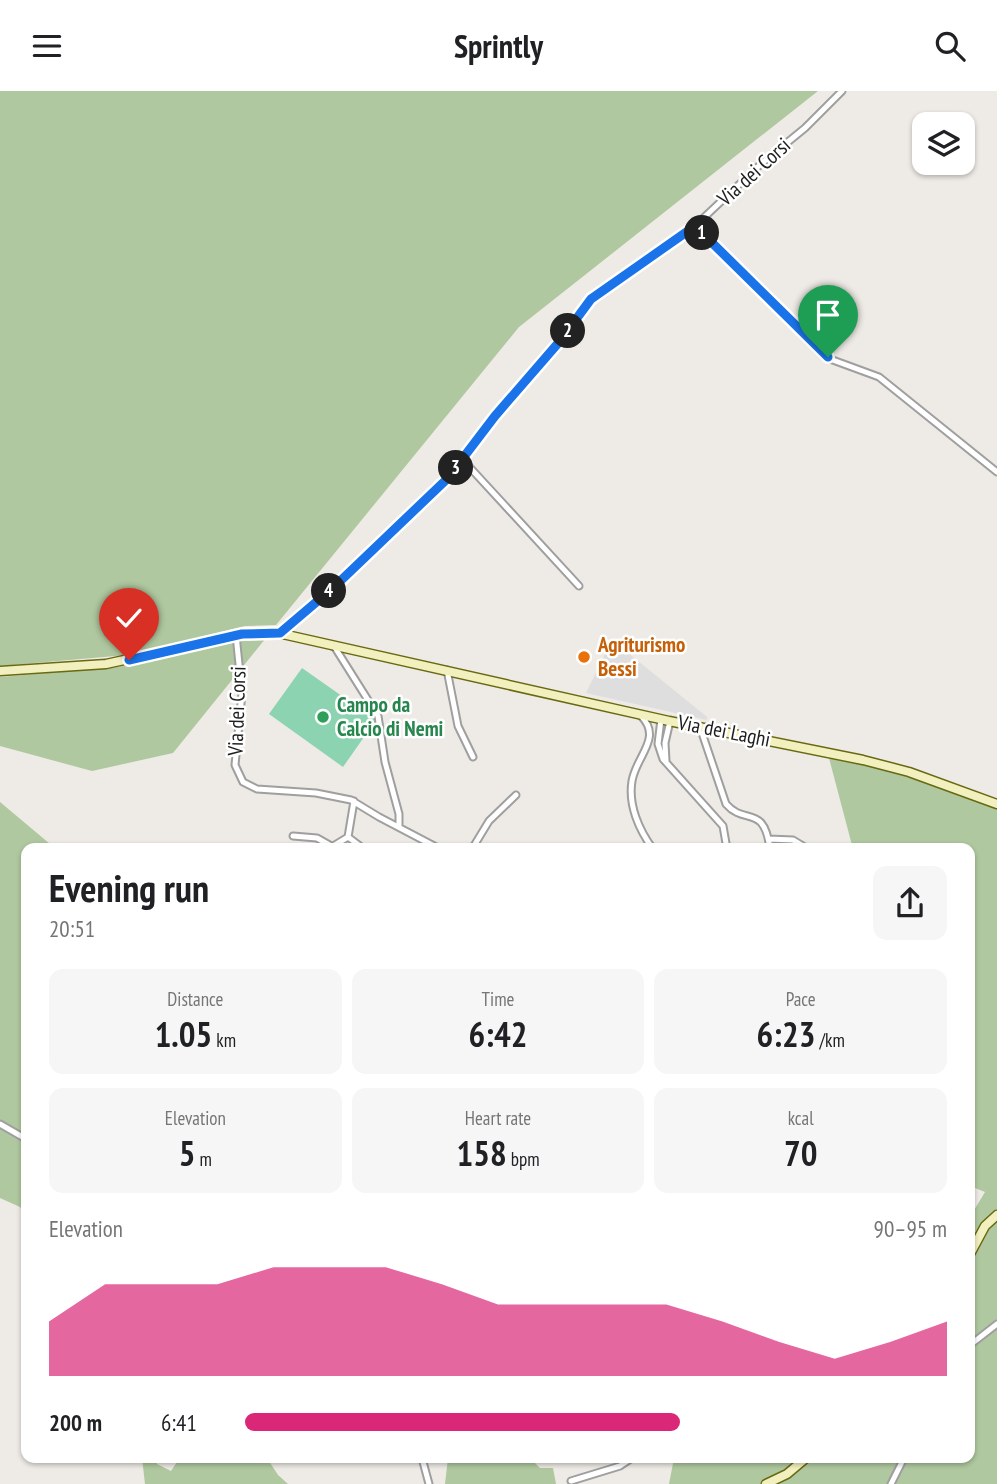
<!DOCTYPE html>
<meta charset="utf-8">
<style>
body{margin:0;font-family:"PT Sans Narrow",sans-serif;background:#f6f6f6;color:#202124;height:100vh;display:flex;flex-direction:column;font-size:26px;white-space:nowrap}
*{box-sizing:border-box;margin:0}
p{font-size:23px;color:#757577}
.icon{flex:none;width:38px;height:38px;fill:none;stroke:currentColor;stroke-width:2;stroke-linecap:round;stroke-linejoin:round}
.map{position:relative;flex:1;overflow:hidden}
.details{position:absolute;left:21px;top:752px;width:954px;height:620px;display:flex;flex-direction:column;background:#fff;border-radius:14px;box-shadow:0 2px 5px #0004}
.details>*{flex:none}
.controls{position:absolute;left:912px;top:21px;display:grid;gap:14px}
.controls a{display:grid;place-items:center;width:63px;height:63px;border-radius:14px;background:#fff;box-shadow:0 2px 5px #0004;font-size:35px}
.pin{position:absolute;display:grid;place-items:center;width:60px;height:60px;color:#fff;margin:-72px -30px;border-radius:50% 50% 50% 0;rotate:-45deg;box-shadow:0 0 7px #0007}
.pin .icon{rotate:45deg}
.km{position:absolute;width:35px;height:35px;margin:-18px;border-radius:50%;background:#222;color:#fff;font-size:19px;line-height:35px;text-align:center}
.round{display:grid;place-items:center;flex:none;width:74px;height:74px;border-radius:14px;background:#f6f6f6}
.overview{display:flex;align-items:center;justify-content:space-between;height:119px;padding:0 28px}
h1{font-size:38px;font-weight:700;line-height:52px}
.metrics{display:grid;grid-template-columns:repeat(3,1fr);gap:10px;height:119px;padding:7px 28px}
.metrics div{display:grid;align-content:center;border-radius:14px;background:#f6f6f6;text-align:center}
.metrics b{font-size:35px;font-weight:700}
.metrics small{font-size:19px;font-weight:400}
.metrics p{font-size:19px}
.chart{height:196px;padding:14px 28px}
.chart p{display:flex;justify-content:space-between}
.chart svg{width:100%;height:126px;margin-top:7px;fill:#db2777;opacity:.7}
ul{padding:0 28px;list-style:none;font-size:23px}
li{display:grid;grid-template-columns:112px 84px 1fr;align-items:center;height:52px}
li i{height:18px;border-radius:9px;background:#db2777}
header{display:flex;justify-content:space-between;align-items:center;height:91px;padding:0 28px;background:#fff;font-size:32px;font-weight:700}
.map>svg:first-child{display:block}
.forest{fill:#afc89f}
.pitch{fill:#8cd4b1}
.parking{fill:#dedede}
.lines{fill:none;stroke-linecap:round;stroke-linejoin:round}
.minor-casing{stroke:#9f9f9f;stroke-width:9}
.secondary-casing{stroke:#686911;stroke-width:11}
.minor{stroke:#fff;stroke-width:5}
.secondary{stroke:#f2f0bf;stroke-width:8}
.route-casing{stroke:#fff;stroke-width:14}
.route{stroke:#1a73e8;stroke-width:9}
.food-dot{fill:#e8710a;stroke:#fff;stroke-width:2.5}
.leisure-dot{fill:#2e9e5b;stroke:#fff;stroke-width:2.5}
.labels{text-anchor:middle;stroke-width:5;stroke-linejoin:round;paint-order:stroke}
.street-label{font-size:21px;fill:#1e1e1e;stroke:#fff}
.food-label{font-size:21px;font-weight:bold;fill:#c56008;stroke:#fff;text-anchor:start}
.leisure-label{font-size:21px;font-weight:bold;fill:#27864d;stroke:#fff;text-anchor:start}
</style>
<header><svg class="icon" aria-label="menu" viewBox="0 0 24 24"><path d="M4 6h16M4 12h16M4 18h16"/></svg>Sprintly<svg class="icon" aria-label="search" viewBox="0 0 24 24"><circle cx="10" cy="10" r="6"/><path d="M15 15l6 6"/></svg></header>
<div class="map">
<svg width="997" height="1393" viewBox="0 0 997 1393">
<rect width="100%" height="100%" fill="#eeeae5"/>
<!-- forest -->
<path class="forest" d="M0,0H818L519,236L276,534L245,535L127,564L0,575Z
M246,546L266,547L173,662L92,680L0,655V586L118,576L227,549Z
M829,667C887,675 942,697 997,716V1393H669L674,1367H970V1126L985,1101L970,1095V758H853Z
M0,711L56,758H26V1127L20,1116L0,1107Z
M142,1367H155L157,1373L171,1380L177,1371L175,1367H267L278,1384L288,1393H145Z
M448,1367H530L540,1377H553L556,1393H445Z"/>
<!-- pitch -->
<path class="pitch" d="M302,577L376,629L343,676L269,623Z"/>
<!-- parking -->
<path class="parking" d="M612,549L707,626V629L586,602Z"/>
<g class="lines">
<defs>
<path id="minor" d="M695,135L830,268L879,286L997,381
M463,369L579,495
M281,542L334,496L447,388L495,325L563,247L591,208L697,133L762,72L805,37L842,0
M236,544L242,602L235,674L243,691L257,698L316,702L351,709L379,726L440,758
M334,555L378,625L385,671L399,723V736
M447,579L458,635L473,666
M641,625C663,647 636,665 632,690C628,714 639,739 653,758
M661,628L658,653L663,668L723,735L727,758
M700,636L726,713C745,735 764,712 770,758
M666,670L665,652L670,630
M293,745L317,747L333,756
M348,746L354,710
M348,746L364,758
M769,748L793,749L808,758
M330,757L348,746
M472,758L489,730L516,704
M0,1033L26,1048
M970,1254L997,1233
M422,1367L429,1393
M571,1390L620,1375L632,1367
M891,1393L904,1367"/>
<path id="secondary" d="M0,580L106,573L242,543L278,542L669,630L863,669L909,681L997,713
M970,1163L985,1135L997,1124
M766,1393L787,1383L806,1367"/>
</defs>
<!-- minor casing -->
<use href="#minor" class="minor-casing"/>
<!-- secondary casing -->
<use href="#secondary" class="secondary-casing"/>
<!-- minor -->
<use href="#minor" class="minor"/>
<!-- secondary -->
<use href="#secondary" class="secondary"/>
</g>
<g class="lines">
<defs>
<path id="route" d="M129,569L242,543L280,542L334,496L447,388L495,325L560,250L591,208L695,135L828,266"/>
</defs>
<!-- route casing -->
<use href="#route" class="route-casing"/>
<!-- route -->
<use href="#route" class="route"/>
</g>
<!-- markers -->
<circle class="food-dot" cx="584" cy="566" r="7"/>
<circle class="leisure-dot" cx="323" cy="626" r="7"/>
<g class="labels">
<!-- street labels -->
<g class="street-label">
<text transform="translate(754 81) rotate(-42)" y="7">Via dei Corsi</text>
<text transform="translate(237 620) rotate(-88)" y="7">Via dei Corsi</text>
<text transform="translate(724 640) rotate(11)" y="7">Via dei Laghi</text>
</g>
<!-- food labels -->
<g class="food-label">
<text x="598" y="561">Agriturismo<tspan x="598" dy="24">Bessi</tspan></text>
</g>
<!-- leisure labels -->
<g class="leisure-label">
<text x="337" y="621">Campo da<tspan x="337" dy="24">Calcio di Nemi</tspan></text>
</g>
</g>
</svg>
<div class="controls">
<a><svg class="icon" aria-label="layers" viewBox="0 0 24 24"><path d="M12 4l9 5-9 5-9-5zM3 14l9 5 9-5"/></svg></a>
</div>
<div class="pin" style="left:828px;top:266px;background:#1e9e55"><svg class="icon" aria-label="arrive" viewBox="0 0 24 24"><path d="M6 21V4h12l-3 4 3 4H6"/></svg></div>
<div class="pin" style="left:129px;top:569px;background:#d93025"><svg class="icon" aria-label="check" viewBox="0 0 24 24"><path d="M5 12l5 5 9-10"/></svg></div>
<b class="km" style="left:702px;top:142px">1</b>
<b class="km" style="left:568px;top:240px">2</b>
<b class="km" style="left:456px;top:377px">3</b>
<b class="km" style="left:329px;top:500px">4</b>
<section class="details">
<div class="overview"><div><h1>Evening run</h1><p>20:51</p></div><a class="round"><svg class="icon" aria-label="share" viewBox="0 0 24 24"><path d="M12 15V3M7 8l5-5 5 5M5 13v7h14v-7"/></svg></a></div>
<div class="metrics">
<div><p>Distance</p><b>1.05<small> km</small></b></div>
<div><p>Time</p><b>6:42</b></div>
<div><p>Pace</p><b>6:23<small> /km</small></b></div>
</div>
<div class="metrics">
<div><p>Elevation</p><b>5<small> m</small></b></div>
<div><p>Heart rate</p><b>158<small> bpm</small></b></div>
<div><p>kcal</p><b>70</b></div>
</div>
<div class="chart"><p><span>Elevation</span>90–95 m</p>
<svg viewBox="0 0 160 44" preserveAspectRatio="none"><path d="M0 44V25L10 12L20 12L30 12L40 6L50 6L60 6L70 12L80 19L90 19L100 19L110 19L120 25L130 32L140 38L150 32L160 25V44z"/></svg>
</div>
<ul>
<li><b>200 m</b>6:41<i style="width:62%"></i></li>
</ul>
</section>
</div>
